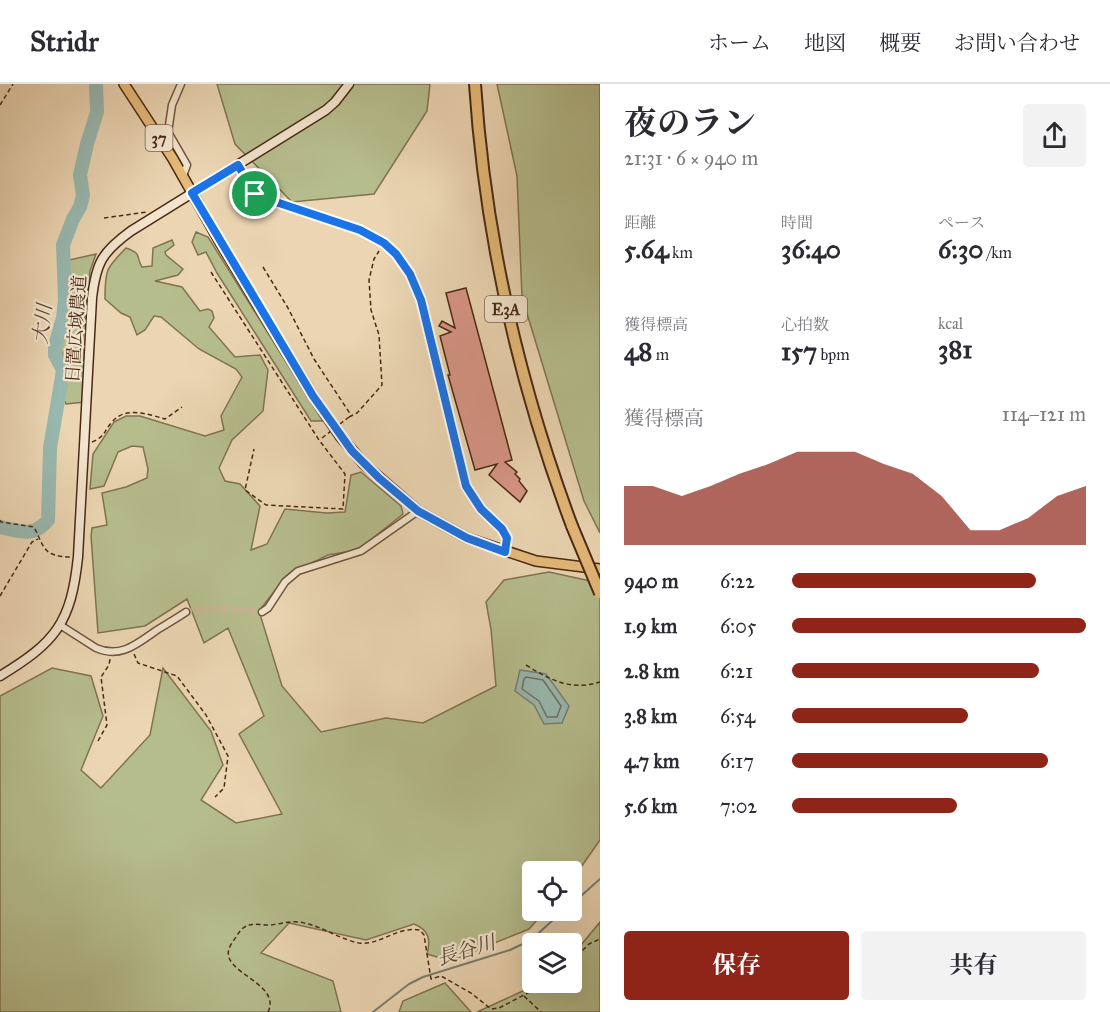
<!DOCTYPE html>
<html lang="ja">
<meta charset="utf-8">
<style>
body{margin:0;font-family:"IM FELL Great Primer","Noto Serif JP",serif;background:#f2f2f3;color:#2b2b33;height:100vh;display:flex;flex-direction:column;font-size:22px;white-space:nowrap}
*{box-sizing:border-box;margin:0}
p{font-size:20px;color:#7c7c81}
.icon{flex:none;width:33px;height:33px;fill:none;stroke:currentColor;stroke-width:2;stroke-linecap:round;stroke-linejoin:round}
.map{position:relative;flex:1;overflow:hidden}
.sheet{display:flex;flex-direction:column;background:#fff;width:510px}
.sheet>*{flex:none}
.controls{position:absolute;left:522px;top:777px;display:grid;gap:12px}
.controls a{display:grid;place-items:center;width:60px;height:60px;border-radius:6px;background:#fff;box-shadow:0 6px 24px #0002;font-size:30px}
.pin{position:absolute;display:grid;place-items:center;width:51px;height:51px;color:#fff;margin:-26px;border:3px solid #fff;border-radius:50%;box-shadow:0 2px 6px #0007}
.round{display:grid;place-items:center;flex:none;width:63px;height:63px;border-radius:6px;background:#f2f2f3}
.summary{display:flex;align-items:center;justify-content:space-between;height:102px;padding:0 24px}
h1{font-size:33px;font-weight:700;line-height:45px}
.figures{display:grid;grid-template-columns:repeat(3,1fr);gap:9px;height:102px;padding:6px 24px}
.figures div{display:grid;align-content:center}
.figures b{font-size:26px;font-weight:700}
.figures small{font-size:16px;font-weight:400}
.figures p{font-size:16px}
.chart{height:168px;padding:12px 24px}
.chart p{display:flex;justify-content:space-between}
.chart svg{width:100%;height:108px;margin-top:6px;fill:#8f2418;opacity:.7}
.primary-button{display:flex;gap:12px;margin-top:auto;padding:12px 24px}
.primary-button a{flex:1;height:69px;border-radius:6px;background:#8f2418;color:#fff;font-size:24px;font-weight:700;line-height:69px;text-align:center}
.primary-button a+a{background:#f2f2f3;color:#2b2b33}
ul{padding:0 24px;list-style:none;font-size:20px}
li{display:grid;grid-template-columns:96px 72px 1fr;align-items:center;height:45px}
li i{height:15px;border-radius:8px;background:#8f2418}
header{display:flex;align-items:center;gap:36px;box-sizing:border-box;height:84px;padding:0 30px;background:#fff;border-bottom:2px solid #e1e1e2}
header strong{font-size:28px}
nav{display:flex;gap:33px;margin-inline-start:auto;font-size:21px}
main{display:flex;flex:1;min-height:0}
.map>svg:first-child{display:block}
.green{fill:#b6bd8d;stroke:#807351;stroke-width:1.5}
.water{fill:#98b8b0;stroke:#787f72;stroke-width:1.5}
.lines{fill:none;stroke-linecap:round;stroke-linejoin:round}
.shore{stroke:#707062;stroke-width:1.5}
.stream{stroke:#787f72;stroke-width:2}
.river{stroke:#98b8b0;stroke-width:14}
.building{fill:#d79586;stroke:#492915;stroke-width:1.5}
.street-tunnel{stroke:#cbb393;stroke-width:6;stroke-dasharray:6 3;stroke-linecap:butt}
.street-casing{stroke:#72543c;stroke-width:9}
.secondary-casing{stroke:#492915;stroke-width:11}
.primary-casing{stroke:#492915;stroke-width:12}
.highway-casing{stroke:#492915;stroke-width:14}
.path{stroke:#492915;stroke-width:1.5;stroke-dasharray:4.5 3;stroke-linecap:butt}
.street{stroke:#f2e4cd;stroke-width:6}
.secondary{stroke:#f2e4cd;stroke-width:8}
.primary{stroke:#e6ba79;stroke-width:9}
.highway{stroke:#e6ba79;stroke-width:10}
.highway-bridge-casing{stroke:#492915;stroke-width:14;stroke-linecap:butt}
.path-bridge{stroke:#492915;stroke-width:1.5;stroke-dasharray:4.5 3;stroke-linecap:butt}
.highway-bridge{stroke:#e6ba79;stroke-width:10}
.route-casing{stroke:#fff;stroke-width:12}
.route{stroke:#1a73e8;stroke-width:8}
.labels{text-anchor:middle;stroke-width:4.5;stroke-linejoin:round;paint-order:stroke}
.shield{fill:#f2e4cd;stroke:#7c614c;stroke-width:1.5}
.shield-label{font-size:16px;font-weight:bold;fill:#492915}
.street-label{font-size:18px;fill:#492915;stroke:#f2e4cd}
.water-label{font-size:20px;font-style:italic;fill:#594634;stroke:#f2e4cd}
</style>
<header>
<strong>Stridr</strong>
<nav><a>ホーム</a><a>地図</a><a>概要</a><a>お問い合わせ</a></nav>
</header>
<main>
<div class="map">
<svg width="600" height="928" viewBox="0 0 600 928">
<rect width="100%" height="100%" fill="#ebd5b2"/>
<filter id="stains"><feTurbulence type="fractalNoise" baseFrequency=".00333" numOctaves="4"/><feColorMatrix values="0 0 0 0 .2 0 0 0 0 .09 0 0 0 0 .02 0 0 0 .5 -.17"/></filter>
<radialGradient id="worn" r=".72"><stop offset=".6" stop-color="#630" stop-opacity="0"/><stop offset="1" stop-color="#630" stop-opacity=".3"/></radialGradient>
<!-- green -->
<path class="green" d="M217,0H430L427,27L374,110L292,118L235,60Z
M497,0H600V449L584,417L522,213L517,92Z
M196,148L208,153L323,337H311L217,189L206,168L198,171L192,158Z
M172,156L174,161L165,168L166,171L183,185L178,191L155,197L182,203L200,227L208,225L212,227L214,234L209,243L235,273L260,271L268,286L263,327L232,356L219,384L225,397L240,400L260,422L251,466L267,460L285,425L327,429L345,428L351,391L361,388L401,422L403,430L358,466L328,471L287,491L259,527L282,602L321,648L386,634L423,639L496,602L491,545L486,518L504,496L549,488L600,499V756L572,796V788H532V826L545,827L529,845L450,877L427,870C431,856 429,846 414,840L366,856L289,839L261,869L333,897L341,928H0V612L52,584L91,592L103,632L81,686L101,704L150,651L163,584L211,647L223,681L201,716L236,739L282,730L239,650L264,632L228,544L204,559L187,515L145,542L98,549L91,452L92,444L107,441L102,409L126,403L147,394L148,385L143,363L132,362L118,368L104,402L90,405L93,370L114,338L126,332H140L205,352L224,346L221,332L242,293L236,285L199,265L161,233L154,232L145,246L137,251L130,233L121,229L105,215C105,186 106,184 126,164C143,170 135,172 142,183L152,182L153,164Z
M96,170L90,187L82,260L89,287L85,318L66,320L64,316L66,281L59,261L69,213V176Z
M600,838V928H477L540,899L572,898V872Z
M445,899L471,928H399L403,917Z"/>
<!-- water -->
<path class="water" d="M520,586L546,590L569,622L562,639L544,640L534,621L515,607Z"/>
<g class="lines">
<!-- shore -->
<path class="shore" d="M526,593L543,596L561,622L557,633H547L539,617L522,605L524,595Z"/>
<!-- stream -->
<path class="stream" d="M572,820L600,795
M373,928L409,900L423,893L510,866L531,856L564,826"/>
<!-- river -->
<path class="river" d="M0,443C21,447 33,454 48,436L50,364L62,293L63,286L55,271V262L63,234L65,216L63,161L73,135L80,123L83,111L80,91L87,60L97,28L96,0"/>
</g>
<!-- building -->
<path class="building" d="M466,204L512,376L505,378L517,388L515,390L520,395L519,397L527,407L520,418L489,391L497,380L475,386L448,291H450L440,252L451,248L439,242L442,237L455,244L446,209Z"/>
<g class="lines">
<!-- street-tunnel -->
<path class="street-tunnel" d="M186,528L214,524L262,528"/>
<defs>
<path id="street" d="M181,0L172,21L168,48L187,81L183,92
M262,528L268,524L285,498L298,487L361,467L418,427
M60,541L96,564C121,575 138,559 157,546C167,540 177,534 186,528"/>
<path id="secondary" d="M238,81L255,110L261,113L360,146L384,159L396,170L410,190L421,216L466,402L481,425L502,445L507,454L505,468
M0,592C56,558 71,539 78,473L92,214C96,179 102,168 131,147L326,26L335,18L349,0"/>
<path id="primary" d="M124,0L173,75L221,160L313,312L340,352L364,380L418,427L467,454L536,477L600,485"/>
<path id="highway" d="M475,0C485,152 519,300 572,442"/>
</defs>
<!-- street casing -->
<use href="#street" class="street-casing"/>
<!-- secondary casing -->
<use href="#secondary" class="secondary-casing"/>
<!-- primary casing -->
<use href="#primary" class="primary-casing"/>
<!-- highway casing -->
<use href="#highway" class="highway-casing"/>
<!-- path -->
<path class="path" d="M0,21L13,0
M104,134L147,128
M263,183L288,224L314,275L351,331
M211,188L319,356L345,390L343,425L266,421L245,406L254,365
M349,333L357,329L382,301L379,251L371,226L369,196L374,175L379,167
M92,358C106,352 103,348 112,338C125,322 148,330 165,335L182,323
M0,436L1,438L34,443C45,465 43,472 71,473
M0,512L32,458L38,455
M134,570L138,579L177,592L206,631L228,672L224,704L215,713
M526,581C550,596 571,607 600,598
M98,657L107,641L101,593L109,581L110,575
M572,877L589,860L600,855
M524,912L541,928
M268,928C282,899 221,889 229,865C230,861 234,856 236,853C246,836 254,841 271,841C280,840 290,837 298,838C319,840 338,855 359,859C379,862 397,842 420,846L424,851L431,895L441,892L471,909L491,925L499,924L549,898"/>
<!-- street -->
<use href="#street" class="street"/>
<!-- secondary -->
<use href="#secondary" class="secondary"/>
<!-- primary -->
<use href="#primary" class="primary"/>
<!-- highway -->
<use href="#highway" class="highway"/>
<defs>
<path id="highway-bridge" d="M572,442L600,509"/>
</defs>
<!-- highway-bridge casing -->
<use href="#highway-bridge" class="highway-bridge-casing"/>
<!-- path-bridge -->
<path class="path-bridge" d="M322,354L349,333"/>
<!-- highway-bridge -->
<use href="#highway-bridge" class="highway-bridge"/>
</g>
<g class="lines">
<defs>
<path id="route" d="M238,81L255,110L261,113L360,146L384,159L396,170L410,190L421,216L466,402L481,425L502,445L507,454L505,468L467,454L418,427L379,394L352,367L313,312L192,109Z"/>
</defs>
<!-- route casing -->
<use href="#route" class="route-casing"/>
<!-- route -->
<use href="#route" class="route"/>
</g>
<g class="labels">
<!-- shield labels -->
<g class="shield">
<rect x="145.5" y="41" width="27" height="26" rx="4.5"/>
<rect x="485" y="212" width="42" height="26" rx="4.5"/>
</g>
<g class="shield-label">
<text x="159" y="60">37</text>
<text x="506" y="231">E3A</text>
</g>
<!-- street labels -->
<g class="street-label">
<text transform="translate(76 245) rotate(-86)" y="6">日置広域農道</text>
</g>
<!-- water labels -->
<g class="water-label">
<text transform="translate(42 240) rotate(-83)" y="7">大川</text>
<text transform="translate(466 866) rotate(-17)" y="7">長谷川</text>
</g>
</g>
<rect width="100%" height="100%" filter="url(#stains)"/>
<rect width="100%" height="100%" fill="url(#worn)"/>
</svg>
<div class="controls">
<a><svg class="icon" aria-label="locate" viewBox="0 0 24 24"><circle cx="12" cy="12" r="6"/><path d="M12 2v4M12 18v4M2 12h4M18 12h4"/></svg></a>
<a><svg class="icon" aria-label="layers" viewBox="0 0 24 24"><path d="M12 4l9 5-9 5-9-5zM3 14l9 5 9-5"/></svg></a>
</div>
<div class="pin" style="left:255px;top:110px;background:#1e9e55"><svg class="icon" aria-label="arrive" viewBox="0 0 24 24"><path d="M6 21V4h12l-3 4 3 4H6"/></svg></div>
</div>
<section class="sheet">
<div class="summary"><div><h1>夜のラン</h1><p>21:31 · 6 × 940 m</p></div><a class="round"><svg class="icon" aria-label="share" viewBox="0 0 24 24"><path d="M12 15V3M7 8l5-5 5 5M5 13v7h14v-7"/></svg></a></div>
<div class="figures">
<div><p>距離</p><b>5.64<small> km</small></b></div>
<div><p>時間</p><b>36:40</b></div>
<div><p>ペース</p><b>6:30<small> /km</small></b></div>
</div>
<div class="figures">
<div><p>獲得標高</p><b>48<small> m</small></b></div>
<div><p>心拍数</p><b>157<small> bpm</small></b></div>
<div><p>kcal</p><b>381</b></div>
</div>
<div class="chart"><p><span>獲得標高</span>114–121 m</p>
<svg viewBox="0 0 160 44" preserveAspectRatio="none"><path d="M0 44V20L10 20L20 24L30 20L40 15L50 11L60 6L70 6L80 6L90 11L100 15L110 24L120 38L130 38L140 33L150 24L160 20V44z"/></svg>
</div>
<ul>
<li><b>940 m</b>6:22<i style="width:83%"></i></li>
<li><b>1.9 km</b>6:05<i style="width:100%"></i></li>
<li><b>2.8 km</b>6:21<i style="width:84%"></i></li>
<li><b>3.8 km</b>6:54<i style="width:60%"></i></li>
<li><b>4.7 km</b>6:17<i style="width:87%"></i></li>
<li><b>5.6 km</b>7:02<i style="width:56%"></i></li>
</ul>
<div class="primary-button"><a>保存</a><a>共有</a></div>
</section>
</main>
